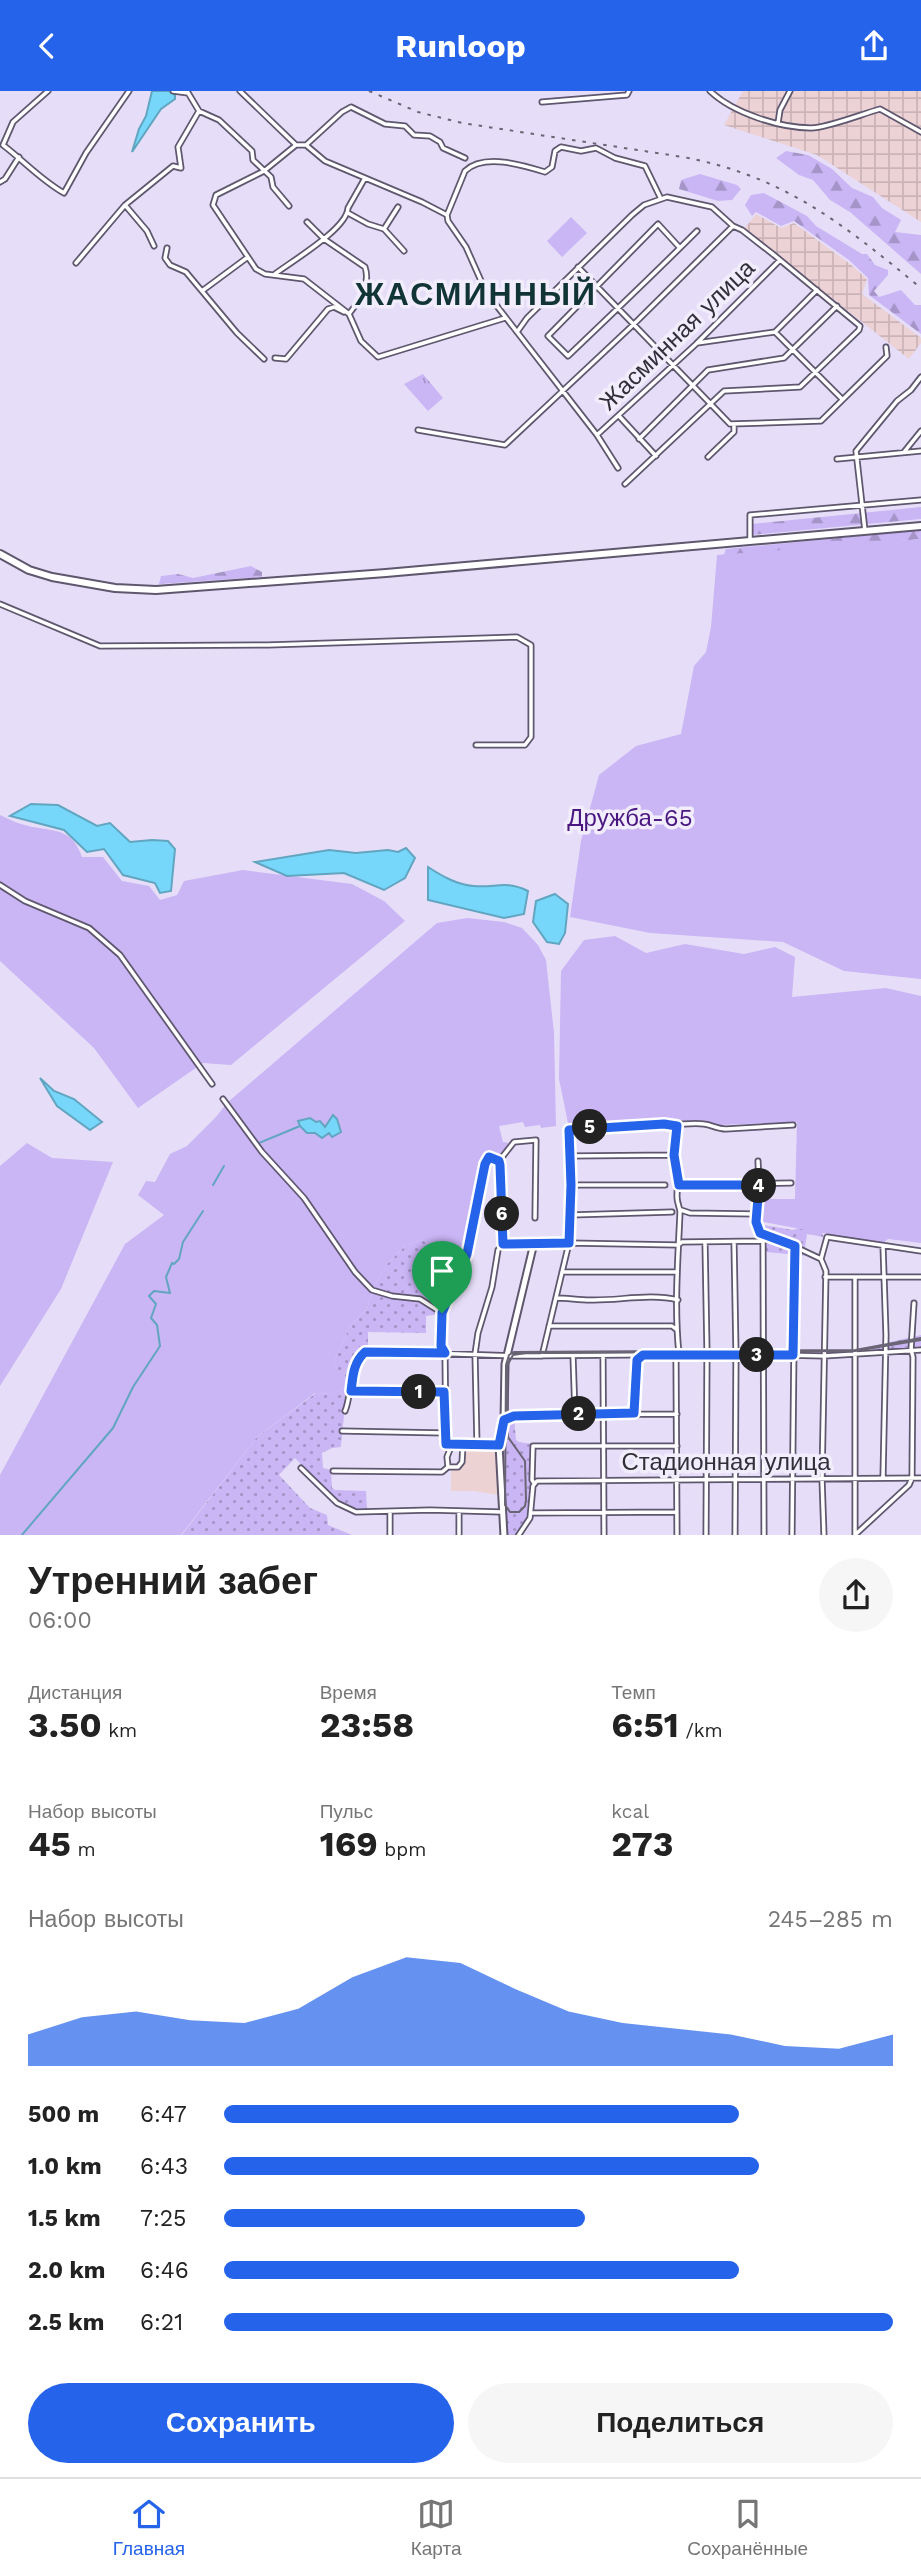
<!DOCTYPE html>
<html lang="ru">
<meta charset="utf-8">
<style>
body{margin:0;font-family:"Work Sans",sans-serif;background:#f6f6f6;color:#222;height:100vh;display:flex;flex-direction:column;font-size:26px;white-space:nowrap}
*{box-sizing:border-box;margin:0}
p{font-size:23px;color:#767676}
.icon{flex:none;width:38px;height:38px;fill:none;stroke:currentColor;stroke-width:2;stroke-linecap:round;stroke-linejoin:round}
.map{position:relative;height:1444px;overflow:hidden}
.panel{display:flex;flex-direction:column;background:#fff;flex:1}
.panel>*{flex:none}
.pin{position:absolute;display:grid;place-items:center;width:60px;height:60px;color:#fff;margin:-72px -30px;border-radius:50% 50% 50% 0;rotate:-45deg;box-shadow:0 0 7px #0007}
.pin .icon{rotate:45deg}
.km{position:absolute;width:35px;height:35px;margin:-18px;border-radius:50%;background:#222;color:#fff;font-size:19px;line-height:35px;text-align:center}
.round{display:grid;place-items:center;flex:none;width:74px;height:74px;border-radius:37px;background:#f6f6f6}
.overview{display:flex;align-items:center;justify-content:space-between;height:119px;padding:0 28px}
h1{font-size:38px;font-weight:700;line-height:52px}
.metrics{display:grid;grid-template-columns:repeat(3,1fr);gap:10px;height:119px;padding:7px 28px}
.metrics div{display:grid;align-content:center}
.metrics b{font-size:35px;font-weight:700}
.metrics small{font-size:19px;font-weight:400}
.metrics p{font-size:19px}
.chart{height:196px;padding:14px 28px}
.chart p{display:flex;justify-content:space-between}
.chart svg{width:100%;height:126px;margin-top:7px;fill:#2563eb;opacity:.7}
.primary-button{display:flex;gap:14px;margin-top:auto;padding:14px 28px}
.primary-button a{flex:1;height:80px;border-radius:42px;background:#2563eb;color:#fff;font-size:28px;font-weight:700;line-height:80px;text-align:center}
.primary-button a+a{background:#f6f6f6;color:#222}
ul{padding:0 28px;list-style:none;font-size:23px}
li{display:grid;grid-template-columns:112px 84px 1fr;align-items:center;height:52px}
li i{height:18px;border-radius:9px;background:#2563eb}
header{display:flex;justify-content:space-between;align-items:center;height:91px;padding:0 28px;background:#2563eb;color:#fff;font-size:32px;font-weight:700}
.menu{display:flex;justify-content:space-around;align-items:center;height:98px;border-top:2px solid #e0e0e0;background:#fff;font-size:19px;color:#767676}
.menu a{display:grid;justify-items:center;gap:4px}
.menu .on{color:#2563eb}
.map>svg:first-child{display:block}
.commercial{fill:#ecd2d2}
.industrial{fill:url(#industrial-grid)}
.grass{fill:url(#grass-dots)}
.forest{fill:url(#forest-firs)}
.cemetery{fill:url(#cemetery-stones)}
.park{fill:url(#park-tufts)}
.garden{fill:#cab5f5}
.water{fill:#76d7fa;stroke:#62a5c0;stroke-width:2}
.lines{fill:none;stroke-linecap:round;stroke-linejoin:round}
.stream{stroke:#62a5c0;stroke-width:2}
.minor-casing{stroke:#5e576d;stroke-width:7}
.tertiary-casing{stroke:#5e576d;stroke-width:9}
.secondary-casing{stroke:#5e576d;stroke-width:10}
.minor{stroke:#fff;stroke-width:3.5}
.tertiary{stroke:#fff;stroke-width:5}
.secondary{stroke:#fff;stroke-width:6}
.tram{stroke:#6a6574;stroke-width:2}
.rail{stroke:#6a6574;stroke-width:2;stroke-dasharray:3.5 7;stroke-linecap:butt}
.route-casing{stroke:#fff;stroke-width:14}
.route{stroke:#2563eb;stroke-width:9}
.labels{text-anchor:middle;stroke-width:7;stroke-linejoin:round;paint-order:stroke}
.street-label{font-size:24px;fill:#322f38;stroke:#f2edfd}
.park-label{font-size:24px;fill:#49177f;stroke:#f2edfd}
.district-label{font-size:32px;font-weight:bold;letter-spacing:2px;fill:#113435;stroke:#f2edfd}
</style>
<header><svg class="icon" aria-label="back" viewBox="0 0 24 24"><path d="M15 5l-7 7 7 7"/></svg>Runloop<svg class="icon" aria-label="share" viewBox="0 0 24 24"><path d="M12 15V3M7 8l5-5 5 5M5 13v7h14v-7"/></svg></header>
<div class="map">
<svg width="921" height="1445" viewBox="0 0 921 1445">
<defs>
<pattern id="industrial-grid" width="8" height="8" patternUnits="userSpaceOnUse" patternTransform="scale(1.75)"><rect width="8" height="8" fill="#ecd1d5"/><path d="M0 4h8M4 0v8" fill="none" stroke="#cbb4b8"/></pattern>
<pattern id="grass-dots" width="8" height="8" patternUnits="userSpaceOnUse" patternTransform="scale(1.75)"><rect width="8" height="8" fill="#cab5f5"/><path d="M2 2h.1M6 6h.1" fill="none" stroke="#a594c7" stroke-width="1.8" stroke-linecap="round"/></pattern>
<pattern id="forest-firs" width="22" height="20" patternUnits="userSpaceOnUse" patternTransform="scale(1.75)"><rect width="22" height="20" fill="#cab5f5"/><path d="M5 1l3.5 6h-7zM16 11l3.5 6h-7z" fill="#a594c7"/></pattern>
<pattern id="cemetery-stones" width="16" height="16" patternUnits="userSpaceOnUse" patternTransform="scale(1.75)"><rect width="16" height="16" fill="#cab5f5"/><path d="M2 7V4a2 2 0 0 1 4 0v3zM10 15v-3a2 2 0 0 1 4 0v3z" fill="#a594c7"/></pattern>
<pattern id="park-tufts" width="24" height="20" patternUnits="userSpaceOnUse" patternTransform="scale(1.75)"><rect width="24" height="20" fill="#cab5f5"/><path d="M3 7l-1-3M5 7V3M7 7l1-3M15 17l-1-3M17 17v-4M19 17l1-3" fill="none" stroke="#a594c7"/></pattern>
</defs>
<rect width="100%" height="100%" fill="#e6def8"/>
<!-- commercial -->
<path class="commercial" d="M461,1354L495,1355L498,1358L499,1404L473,1400H451V1378H461Z"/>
<!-- industrial -->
<path class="industrial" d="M743,0H921V131L817,64L724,34Z
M756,123L781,137L794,132L850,173L867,188L862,203L921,247V252L909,268L744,138Z"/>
<!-- grass -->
<path class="grass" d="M758,1133L793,1139L799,1137L821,1141L824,1146L807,1143L805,1157L809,1165L766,1161V1152Z
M421,1149L466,1166L441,1223L426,1225V1242L368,1241V1259C346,1269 344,1333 341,1356L332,1357L322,1362L323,1377L331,1379L332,1397L335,1399L366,1400L367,1419C333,1418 317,1390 295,1367L279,1384L310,1417L327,1424L328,1434L352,1444L181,1445L257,1346L316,1302L331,1303L347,1296L334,1271L350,1235L367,1218L374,1195L388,1172L405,1155Z
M921,1244V1258L855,1264L592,1262L573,1265L510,1264L509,1262L511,1260L855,1259Z
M514,1326L516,1349L519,1351L532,1353C533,1374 536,1406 528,1426C526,1433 519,1439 515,1444L505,1445L502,1343L506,1330Z"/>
<!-- forest -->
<path class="forest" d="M786,60L808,64L832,78L852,97L873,106L882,117L901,129L895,141L921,144V183L850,121L830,109L813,89L799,84L776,67Z
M700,83L737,94L741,98L732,109L718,110L679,98L681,89Z
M764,102L807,125L816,135L862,163H867L875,174L888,179V184L874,200L879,206L901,199L915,214H921V243L869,204L868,187L849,169L794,130L781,135L756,121L752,125L745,114L751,104Z
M921,416V428L752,444V433Z
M921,439V448L723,466L726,458Z
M251,475L262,481V486L159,493L161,485L178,483L193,487Z"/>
<!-- cemetery -->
<path class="cemetery" d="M432,1156L448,1163L447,1192L431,1188C426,1178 421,1170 423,1159Z"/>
<!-- park -->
<path class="park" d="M423,283L443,307L428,320L404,293Z"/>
<!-- garden -->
<path class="garden" d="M571,126L587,142L562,166L547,150Z
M921,448V888L844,880L783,851L650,842L570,826L581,750L599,684L636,655L681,643L694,575L706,561L711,536L717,464Z
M0,724C7,727 14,731 21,733C49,742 71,733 82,766H103L122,790L149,795L160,809L177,804L184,790L243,779L352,793L384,810L405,830L231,974L203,972L138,1017L94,957L0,870Z
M467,827L504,831L522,837L538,854L546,869L554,942L556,1035L541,1037L540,1034L525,1036L523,1031L499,1035L503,1051L509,1052L498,1068L487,1065L466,1166L421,1149L405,1155L388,1172L374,1195L367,1218L350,1235L334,1271L348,1296L331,1303L315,1302L257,1346L181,1444L0,1445V1384L125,1153L164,1124L138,1104L146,1090L155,1091L170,1063L187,1055L215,1027L228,1011L437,832Z
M615,845L646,862L685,853L744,863L775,856L795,866L792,906L886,897L921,905V1152L888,1148L882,1153L758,1130L760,1108H795L797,1031L718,1034L701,1029L676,1032L587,1033L569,1037L559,988L561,880L584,849Z
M27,1052L52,1067L113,1071L61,1198L0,1295V1075Z"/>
<!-- water -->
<path class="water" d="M152,0H170L175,4V8L161,18L132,61L139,38L146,25Z
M31,713L58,714L97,735L110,732L130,751L152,749L168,750L175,758L171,800L160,802L155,792L123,784L104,758L87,761L64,739L10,725Z
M406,757L415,767L405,787L384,799L344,782L287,785L255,771L329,759L356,762L388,759L398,761Z
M428,776C442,785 457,794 474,795C496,797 505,789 528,800L524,823L504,827L428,809Z
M555,803L568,813L565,842L559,853L547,851L533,831L536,810Z
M40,987L54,1000L74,1008L102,1031L90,1039L57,1015Z
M333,1024L337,1028L341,1041L332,1046L329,1042L322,1047L315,1042H307L300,1035L298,1030L310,1027L316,1031L320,1030L325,1036Z"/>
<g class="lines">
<!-- stream -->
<path class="stream" d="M254,1054L300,1035
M213,1094L224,1075
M21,1445L113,1337L133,1296L160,1255L157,1234L151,1227L156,1213L149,1205L154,1200L170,1202L166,1186L172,1172L174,1173L179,1168L183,1151L203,1120"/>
<defs>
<path id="minor" d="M48,0L13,31L3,54C24,70 41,89 64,102L86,62L129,0
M173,0L188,2
M187,0L199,20
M240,0L296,54
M710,0C733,22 780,37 811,37C827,37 862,23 880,18L921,41
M542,11L627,4L629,0
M199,20L219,29L252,60L253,69L271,86L273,96L289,115
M778,32L780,19L790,0
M306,54L325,70L422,111L447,124
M465,67L443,57L440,51L430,45L414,44L405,35L385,33L351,16L342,21L306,54H296L264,80L216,104L213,114L256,178L265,183L304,188L349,223L361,250L378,266L505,227
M0,91L5,88L19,66
M125,114L147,140L154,155
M348,122L368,133L384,138L404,160
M447,124L448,130L466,156L486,201L597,344L618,377
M447,124L465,80C484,62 523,74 545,81L552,76L555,60L561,56L581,60L596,57L615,67L645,75L661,108
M307,131L324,148L365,176C371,194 359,210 349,223
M384,138L398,116
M167,157L165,167L170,174L186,181L237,242L264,268
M680,157L658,133L548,245L568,265C611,224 655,182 697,140
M76,172L125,114L173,75L181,77L178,56L199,20
M578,176L730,333L821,330L887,265L886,256
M275,183C292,170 347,138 348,117L365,87
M202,200L248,166
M517,241L527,227L632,124L644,114L667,106L712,116L733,135L742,139L774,164L860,235L859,239L800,296L724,300L625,393
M775,241L842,308
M697,252L775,241L817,199
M275,267L286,268L328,218L334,216L344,221
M619,325L656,365
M418,339L505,354L634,233L733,135
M597,344L696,253L780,169
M639,348L708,279L784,267L837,215
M904,361L921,340
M708,366L734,341V333
M837,368L921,360
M865,440L856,360L897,310L911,299L921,286
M750,448V424L921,409
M0,513L100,555L268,554L517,546L531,554V646L525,654H476
M0,794L25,810L89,837L120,864L212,993
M223,1008L262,1061L304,1107L355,1181L372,1199L392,1205L420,1208L442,1222
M677,1035L674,1064C679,1073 677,1095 677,1106C677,1112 680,1117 680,1121C678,1168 674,1216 679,1263L676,1269L677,1445
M569,1039L664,1033C677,1035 691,1031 704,1033C712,1034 717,1038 726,1038L793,1034
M569,1065L674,1064
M499,1070L489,1066L485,1073L467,1163L442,1222L441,1255L445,1262L446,1353L499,1354
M758,1070L759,1094L756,1131L763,1150L764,1445
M571,1094H665
M679,1094L791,1092
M681,1119L690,1122L756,1123
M570,1124L672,1121
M759,1142L770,1144L821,1168
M705,1151L707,1261L706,1445
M734,1151L736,1263L735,1445
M503,1153L534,1152
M821,1168L826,1180L822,1388L824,1445
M821,1168L827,1146L921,1160
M562,1181H677
M825,1186H921
M556,1207C567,1207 579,1209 590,1209C618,1210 650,1202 678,1209
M549,1235H672L677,1239
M603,1264L604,1445
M542,1265L569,1152L678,1154L682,1151L763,1150
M573,1265L575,1323
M351,1300L444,1301
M345,1320C353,1302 347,1269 368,1260L514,1265L736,1263L824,1265L921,1259
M634,1321L637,1269L641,1265
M505,1329L518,1324L677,1323
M342,1340L445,1342
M477,1354L475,1263L478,1242L492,1196L498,1159L503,1153L499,1070L514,1051L536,1049L535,1127
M448,1376L447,1366L452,1353
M301,1377L337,1412L356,1421L430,1419L502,1421
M333,1380L442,1381L448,1376H458L462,1371L463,1353
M883,1386L886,1244L883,1155
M534,1392L532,1389L533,1355H677
M459,1420V1445
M390,1421V1445
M532,1422L676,1421
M856,1443L909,1394L912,1387L913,1266L911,1259L914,1212
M855,1444V1186
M518,1445L530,1427L533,1395L537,1390L921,1387
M792,1445L795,1155"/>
<path id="tertiary" d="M504,1445L499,1354L504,1329L505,1273L534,1152H569L571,1094L569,1039"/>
<path id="secondary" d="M0,463L29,479L52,486L115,497L156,499L386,482L921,435"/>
</defs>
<!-- minor casing -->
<use href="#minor" class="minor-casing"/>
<!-- tertiary casing -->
<use href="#tertiary" class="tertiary-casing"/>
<!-- secondary casing -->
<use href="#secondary" class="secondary-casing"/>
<!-- minor -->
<use href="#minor" class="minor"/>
<!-- tertiary -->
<use href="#tertiary" class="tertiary"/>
<!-- secondary -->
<use href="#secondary" class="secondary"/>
<!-- tram -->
<path class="tram" d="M921,1247L855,1259L514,1261L509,1264L506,1274L505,1414L510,1421H519L525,1415L526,1409L525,1370L508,1346L507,1275L513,1264L526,1262L855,1260L921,1249"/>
<!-- rail -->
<path class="rail" d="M369,0L418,21L462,32L683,66C785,85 844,134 921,197"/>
</g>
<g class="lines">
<defs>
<path id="route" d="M664,1033L677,1035L674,1064L679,1094H759L756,1131L760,1142L795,1155L793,1264H643L637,1269L634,1322L514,1325L504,1329L499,1354L446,1353L444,1301L351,1300C353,1285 353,1272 365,1261L445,1262L441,1255L442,1222L467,1163L485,1073L489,1066L499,1070L500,1074L503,1153L569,1152L571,1094L569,1039Z"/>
</defs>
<!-- route casing -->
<use href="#route" class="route-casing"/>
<!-- route -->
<use href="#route" class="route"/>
</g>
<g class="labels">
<!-- street labels -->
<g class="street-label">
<text transform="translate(677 244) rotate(-44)" y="8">Жасминная улица</text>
<text x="726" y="1379">Стадионная улица</text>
</g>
<!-- park labels -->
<g class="park-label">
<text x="630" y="735">Дружба-65</text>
</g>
<!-- district labels -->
<g class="district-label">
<text x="476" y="214">ЖАСМИННЫЙ</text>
</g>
</g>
</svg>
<div class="pin" style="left:442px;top:1222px;background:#1e9e55"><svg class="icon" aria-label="arrive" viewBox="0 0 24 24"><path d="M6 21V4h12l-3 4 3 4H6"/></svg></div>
<b class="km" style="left:419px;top:1301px">1</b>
<b class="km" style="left:579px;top:1323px">2</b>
<b class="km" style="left:757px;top:1264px">3</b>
<b class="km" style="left:759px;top:1095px">4</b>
<b class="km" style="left:590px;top:1036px">5</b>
<b class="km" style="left:502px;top:1123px">6</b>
</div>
<section class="panel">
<div class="overview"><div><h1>Утренний забег</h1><p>06:00</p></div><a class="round"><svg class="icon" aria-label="share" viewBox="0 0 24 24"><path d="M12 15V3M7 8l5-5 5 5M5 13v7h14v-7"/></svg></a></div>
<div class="metrics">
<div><p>Дистанция</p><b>3.50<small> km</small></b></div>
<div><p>Время</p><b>23:58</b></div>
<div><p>Темп</p><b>6:51<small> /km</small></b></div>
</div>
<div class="metrics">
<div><p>Набор высоты</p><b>45<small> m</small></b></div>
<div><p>Пульс</p><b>169<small> bpm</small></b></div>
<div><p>kcal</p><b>273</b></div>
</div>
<div class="chart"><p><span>Набор высоты</span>245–285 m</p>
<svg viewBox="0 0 160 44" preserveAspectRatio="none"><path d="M0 44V33L10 27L20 25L30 28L40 29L50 24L60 13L70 6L80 8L90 17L100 25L110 29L120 31L130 33L140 37L150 38L160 33V44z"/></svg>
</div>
<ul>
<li><b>500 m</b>6:47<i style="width:77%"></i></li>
<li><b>1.0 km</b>6:43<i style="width:80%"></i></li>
<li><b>1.5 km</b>7:25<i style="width:54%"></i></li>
<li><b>2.0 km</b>6:46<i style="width:77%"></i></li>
<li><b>2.5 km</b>6:21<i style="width:100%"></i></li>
</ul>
<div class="primary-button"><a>Сохранить</a><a>Поделиться</a></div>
</section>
<nav class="menu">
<a class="on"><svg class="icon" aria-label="home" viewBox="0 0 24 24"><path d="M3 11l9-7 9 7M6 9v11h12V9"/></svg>Главная</a>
<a><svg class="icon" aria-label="map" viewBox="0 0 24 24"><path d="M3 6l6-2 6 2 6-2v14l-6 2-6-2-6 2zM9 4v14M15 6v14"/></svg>Карта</a>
<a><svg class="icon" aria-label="saved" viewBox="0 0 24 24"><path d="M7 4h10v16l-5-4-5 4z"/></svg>Сохранённые</a>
</nav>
